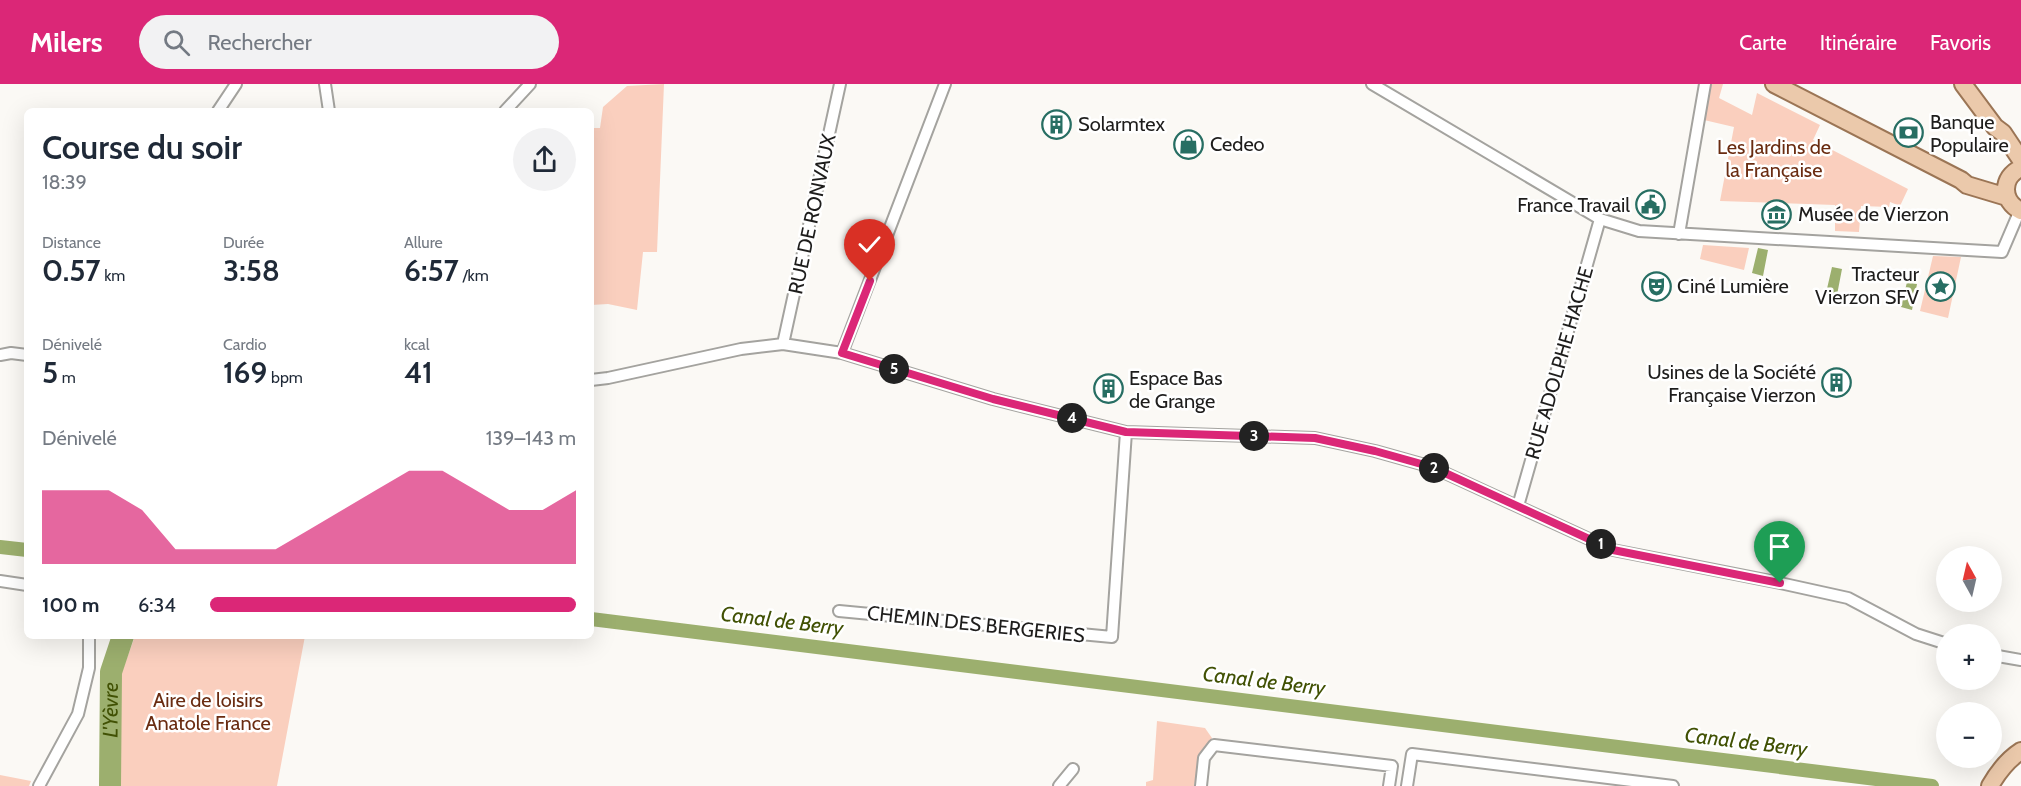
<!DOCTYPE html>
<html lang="fr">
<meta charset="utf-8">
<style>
body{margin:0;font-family:Cabin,sans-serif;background:#f2f2f3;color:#1f2937;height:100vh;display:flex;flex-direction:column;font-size:22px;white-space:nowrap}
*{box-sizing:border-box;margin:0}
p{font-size:20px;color:#747a83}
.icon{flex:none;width:33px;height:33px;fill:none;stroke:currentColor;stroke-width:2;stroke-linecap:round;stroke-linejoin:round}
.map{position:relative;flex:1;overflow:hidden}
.details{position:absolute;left:24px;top:24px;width:570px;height:531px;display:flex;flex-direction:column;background:#fff;border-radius:9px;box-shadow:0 6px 24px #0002}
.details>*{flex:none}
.needle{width:39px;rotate:352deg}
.buttons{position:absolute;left:1936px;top:462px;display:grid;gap:12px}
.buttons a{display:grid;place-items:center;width:66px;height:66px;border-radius:50%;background:#fff;box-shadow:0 6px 24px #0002;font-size:30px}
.pin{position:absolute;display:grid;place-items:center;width:51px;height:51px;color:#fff;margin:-62px -26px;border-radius:50% 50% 50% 0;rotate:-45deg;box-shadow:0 0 6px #0007}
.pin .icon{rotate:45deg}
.km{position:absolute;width:30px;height:30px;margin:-15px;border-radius:50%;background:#222;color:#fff;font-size:16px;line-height:30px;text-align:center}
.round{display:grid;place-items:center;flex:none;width:63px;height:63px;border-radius:32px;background:#f2f2f3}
.summary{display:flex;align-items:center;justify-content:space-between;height:102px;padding:0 18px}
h1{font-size:33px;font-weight:600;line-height:45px}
.figures{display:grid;grid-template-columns:repeat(3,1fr);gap:9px;height:102px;padding:6px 18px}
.figures div{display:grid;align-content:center}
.figures b{font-size:30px;font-weight:600}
.figures small{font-size:16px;font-weight:400}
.figures p{font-size:16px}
.chart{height:168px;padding:12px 18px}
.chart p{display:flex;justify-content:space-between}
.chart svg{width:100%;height:108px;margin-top:6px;fill:#db2777;opacity:.7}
ul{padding:0 18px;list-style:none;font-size:20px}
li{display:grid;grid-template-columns:96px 72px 1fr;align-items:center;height:45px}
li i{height:15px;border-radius:8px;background:#db2777}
header{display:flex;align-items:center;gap:36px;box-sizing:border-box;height:84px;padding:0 30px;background:#db2777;color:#fff}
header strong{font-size:28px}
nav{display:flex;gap:33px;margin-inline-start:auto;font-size:21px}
.search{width:420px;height:54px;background:#f2f2f3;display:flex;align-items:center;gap:15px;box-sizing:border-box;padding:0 21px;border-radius:33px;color:#747a83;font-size:22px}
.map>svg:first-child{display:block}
.green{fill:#facfbe}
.water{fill:#9caf6e}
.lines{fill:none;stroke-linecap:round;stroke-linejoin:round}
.canal{stroke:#9caf6e;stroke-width:14}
.river{stroke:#9caf6e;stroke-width:22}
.minor-casing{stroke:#a4a39f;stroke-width:14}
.primary-casing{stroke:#9b7555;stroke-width:20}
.minor{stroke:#fff;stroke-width:10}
.primary{stroke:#ebc9ab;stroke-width:16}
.route-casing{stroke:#fff;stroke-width:12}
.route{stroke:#db2777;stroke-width:8}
.labels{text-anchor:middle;stroke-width:5;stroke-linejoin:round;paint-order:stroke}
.poi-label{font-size:20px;fill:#1e1d1c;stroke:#fff;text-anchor:start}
.park-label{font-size:20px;fill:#6a2c11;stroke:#fff}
.street-label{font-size:20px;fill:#1e1d1c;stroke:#fff}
.water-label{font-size:21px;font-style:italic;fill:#415104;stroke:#fff}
</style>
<header>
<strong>Milers</strong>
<div class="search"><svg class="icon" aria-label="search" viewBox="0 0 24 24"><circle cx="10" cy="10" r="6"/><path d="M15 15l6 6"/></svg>Rechercher</div>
<nav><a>Carte</a><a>Itinéraire</a><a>Favoris</a></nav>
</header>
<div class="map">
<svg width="2021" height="702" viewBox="0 0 2021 702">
<rect width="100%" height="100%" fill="#fbf9f5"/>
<!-- green -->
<path class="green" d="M664,0L657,168H643L637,226L608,220L591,221V44H600L603,23L627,2Z
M1711,0H1723L1719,14L1752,31L1757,9L1820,41L1813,56L1908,105L1900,122L1890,118L1889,123L1861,122L1859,148L1835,147V121L1720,117L1734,43L1704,36Z
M1703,161L1749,164L1744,186L1700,175Z
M1933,172L1961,173L1948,234L1920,227Z
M135,552H305L277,702H117L111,618Z
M1157,637L1205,644L1212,654L1201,671L1194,702H1146V698L1153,696Z
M0,691L31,697L29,702H0Z"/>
<!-- water -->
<path class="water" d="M1758,164L1768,166L1763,192L1752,189Z
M1832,183L1842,185L1837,211L1826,209Z
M1907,198L1917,200L1912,226L1901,223Z"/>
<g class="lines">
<!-- canal -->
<path class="canal" d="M0,463L27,466
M591,535L1932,702"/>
<!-- river -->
<path class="river" id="s1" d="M110,702L111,588L123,552"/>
<defs>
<path id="minor" d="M325,0L329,27
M1372,0L1600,135L1639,147L2002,168L2020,126
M218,27L236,0
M505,27L530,0
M1679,150L1705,0
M783,260L840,0
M842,269L945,0
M0,271L11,269L27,271
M591,296L608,294L741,265L783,260L842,269L993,315L1126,348L1315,354L1375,367L1432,383L1613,466L1780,499L1848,514L1916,550L1947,560
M1518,422L1600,135
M0,497L27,501
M839,527L1112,553L1126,348
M1992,571L2021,576
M39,702L78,630L89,584V552
M1059,702L1073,685
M1201,702L1204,674L1214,661L1392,682L1389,702
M1407,702L1412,670L1673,702"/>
<path id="primary" d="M1774,0L1961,96L1967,101L2007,113
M1963,0L1995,43L2003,49L2021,76
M2021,84C2001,93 2001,117 2021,127
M1990,702C1998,688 2007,676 2021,667"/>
</defs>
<!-- minor casing -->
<use href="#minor" class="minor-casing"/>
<!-- primary casing -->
<use href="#primary" class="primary-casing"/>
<!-- minor -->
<use href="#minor" class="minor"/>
<!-- primary -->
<use href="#primary" class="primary"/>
</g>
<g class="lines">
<defs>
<path id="route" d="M870,197L842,269L993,315L1126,348L1315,354L1375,367L1432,383L1613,466L1780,499"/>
</defs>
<!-- route casing -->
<use href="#route" class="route-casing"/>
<!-- route -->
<use href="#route" class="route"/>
</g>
<!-- icons -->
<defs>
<symbol id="building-ring" viewBox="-11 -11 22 22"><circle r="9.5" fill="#fff" stroke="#276e63" stroke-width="1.5"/><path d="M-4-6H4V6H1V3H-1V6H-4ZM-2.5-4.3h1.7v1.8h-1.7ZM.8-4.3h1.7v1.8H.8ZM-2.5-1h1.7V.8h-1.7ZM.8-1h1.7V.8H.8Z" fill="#276e63"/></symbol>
<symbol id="bank-ring" viewBox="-11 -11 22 22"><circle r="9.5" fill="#fff" stroke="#276e63" stroke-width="1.5"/><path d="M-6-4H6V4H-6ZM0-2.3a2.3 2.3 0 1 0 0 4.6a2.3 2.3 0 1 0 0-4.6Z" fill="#276e63"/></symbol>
<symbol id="shop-ring" viewBox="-11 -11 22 22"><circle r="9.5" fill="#fff" stroke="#276e63" stroke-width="1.5"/><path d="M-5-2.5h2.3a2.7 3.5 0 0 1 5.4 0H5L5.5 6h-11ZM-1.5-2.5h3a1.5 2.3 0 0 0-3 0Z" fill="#276e63"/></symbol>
<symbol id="civic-ring" viewBox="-11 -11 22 22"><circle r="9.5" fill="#fff" stroke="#276e63" stroke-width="1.5"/><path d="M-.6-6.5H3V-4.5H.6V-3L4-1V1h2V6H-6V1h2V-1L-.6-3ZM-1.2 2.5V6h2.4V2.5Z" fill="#276e63"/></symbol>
<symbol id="museum-ring" viewBox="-11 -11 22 22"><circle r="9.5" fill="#fff" stroke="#276e63" stroke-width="1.5"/><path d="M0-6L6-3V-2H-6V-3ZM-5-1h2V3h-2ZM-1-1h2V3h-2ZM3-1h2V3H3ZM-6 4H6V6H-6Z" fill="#276e63"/></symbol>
<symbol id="theatre-ring" viewBox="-11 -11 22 22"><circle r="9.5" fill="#fff" stroke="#276e63" stroke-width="1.5"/><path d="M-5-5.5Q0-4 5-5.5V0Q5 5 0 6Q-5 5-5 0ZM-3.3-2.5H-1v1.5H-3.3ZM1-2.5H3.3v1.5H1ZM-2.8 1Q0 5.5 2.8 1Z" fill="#276e63"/></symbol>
<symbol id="sight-ring" viewBox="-11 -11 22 22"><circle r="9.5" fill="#fff" stroke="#276e63" stroke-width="1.5"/><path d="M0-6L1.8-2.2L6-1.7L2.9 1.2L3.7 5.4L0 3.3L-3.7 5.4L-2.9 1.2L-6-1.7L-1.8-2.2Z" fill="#276e63"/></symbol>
</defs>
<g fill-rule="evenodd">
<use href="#building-ring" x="1040" y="24" width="33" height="33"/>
<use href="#bank-ring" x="1892" y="32" width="33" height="33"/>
<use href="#shop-ring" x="1172" y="44" width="33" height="33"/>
<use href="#civic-ring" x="1634" y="104" width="33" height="33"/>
<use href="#museum-ring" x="1760" y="114" width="33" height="33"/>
<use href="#theatre-ring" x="1640" y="186" width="33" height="33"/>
<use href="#sight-ring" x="1924" y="186" width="33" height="33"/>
<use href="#building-ring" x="1820" y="282" width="33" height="33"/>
<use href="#building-ring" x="1092" y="288" width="33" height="33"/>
</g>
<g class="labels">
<!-- poi labels -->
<g class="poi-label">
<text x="1930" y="45">Banque<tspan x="1930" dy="23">Populaire</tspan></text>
<text x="1078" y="47">Solarmtex</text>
<text x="1210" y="67">Cedeo</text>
<text x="1630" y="128" text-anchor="end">France Travail</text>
<text x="1798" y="137">Musée de Vierzon</text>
<text x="1919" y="197" text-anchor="end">Tracteur<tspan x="1919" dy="23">Vierzon SFV</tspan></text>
<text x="1677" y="209">Ciné Lumière</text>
<text x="1816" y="295" text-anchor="end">Usines de la Société<tspan x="1816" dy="23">Française Vierzon</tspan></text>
<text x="1129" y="301">Espace Bas<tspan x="1129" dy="23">de Grange</tspan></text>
</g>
<!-- park labels -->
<g class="park-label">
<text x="1774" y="70">Les Jardins de<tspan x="1774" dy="23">la Française</tspan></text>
<text x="208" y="623">Aire de loisirs<tspan x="208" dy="23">Anatole France</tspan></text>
</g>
<!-- street labels -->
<g class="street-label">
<text transform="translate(812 130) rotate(-78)" y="7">RUE DE RONVAUX</text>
<text transform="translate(1559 279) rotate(-74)" y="7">RUE ADOLPHE HACHE</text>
<text transform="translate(976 540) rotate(6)" y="7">CHEMIN DES BERGERIES</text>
</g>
<!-- water labels -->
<g class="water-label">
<text transform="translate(782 537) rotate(7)" y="7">Canal de Berry</text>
<text transform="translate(1264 597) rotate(7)" y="7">Canal de Berry</text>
<text dy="7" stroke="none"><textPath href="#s1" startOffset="76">L'Yèvre</textPath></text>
<text transform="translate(1746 658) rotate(7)" y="7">Canal de Berry</text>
</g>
</g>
</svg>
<div class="buttons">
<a><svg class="needle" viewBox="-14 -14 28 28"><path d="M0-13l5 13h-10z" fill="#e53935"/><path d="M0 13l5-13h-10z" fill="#747a83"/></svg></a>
<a>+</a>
<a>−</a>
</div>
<div class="pin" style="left:1780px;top:499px;background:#1e9e55"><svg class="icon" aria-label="arrive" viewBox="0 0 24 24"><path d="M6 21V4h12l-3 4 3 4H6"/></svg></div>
<div class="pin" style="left:870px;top:197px;background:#d93025"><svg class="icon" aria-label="check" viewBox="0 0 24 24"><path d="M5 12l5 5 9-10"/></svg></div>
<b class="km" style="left:1601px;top:460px">1</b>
<b class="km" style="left:1434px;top:384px">2</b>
<b class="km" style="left:1254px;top:352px">3</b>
<b class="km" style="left:1072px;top:334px">4</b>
<b class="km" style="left:894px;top:285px">5</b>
<section class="details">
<div class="summary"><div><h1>Course du soir</h1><p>18:39</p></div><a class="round"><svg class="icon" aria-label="share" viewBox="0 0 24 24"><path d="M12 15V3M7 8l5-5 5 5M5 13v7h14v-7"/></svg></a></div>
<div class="figures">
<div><p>Distance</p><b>0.57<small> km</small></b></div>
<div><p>Durée</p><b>3:58</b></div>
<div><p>Allure</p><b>6:57<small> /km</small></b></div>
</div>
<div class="figures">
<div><p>Dénivelé</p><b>5<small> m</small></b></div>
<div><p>Cardio</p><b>169<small> bpm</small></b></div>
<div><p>kcal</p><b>41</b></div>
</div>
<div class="chart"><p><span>Dénivelé</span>139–143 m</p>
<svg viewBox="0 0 160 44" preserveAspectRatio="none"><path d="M0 44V14L10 14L20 14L30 22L40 38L50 38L60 38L70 38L80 30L90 22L100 14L110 6L120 6L130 14L140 22L150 22L160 14V44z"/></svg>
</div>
<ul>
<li><b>100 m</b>6:34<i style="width:100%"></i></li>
</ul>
</section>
</div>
